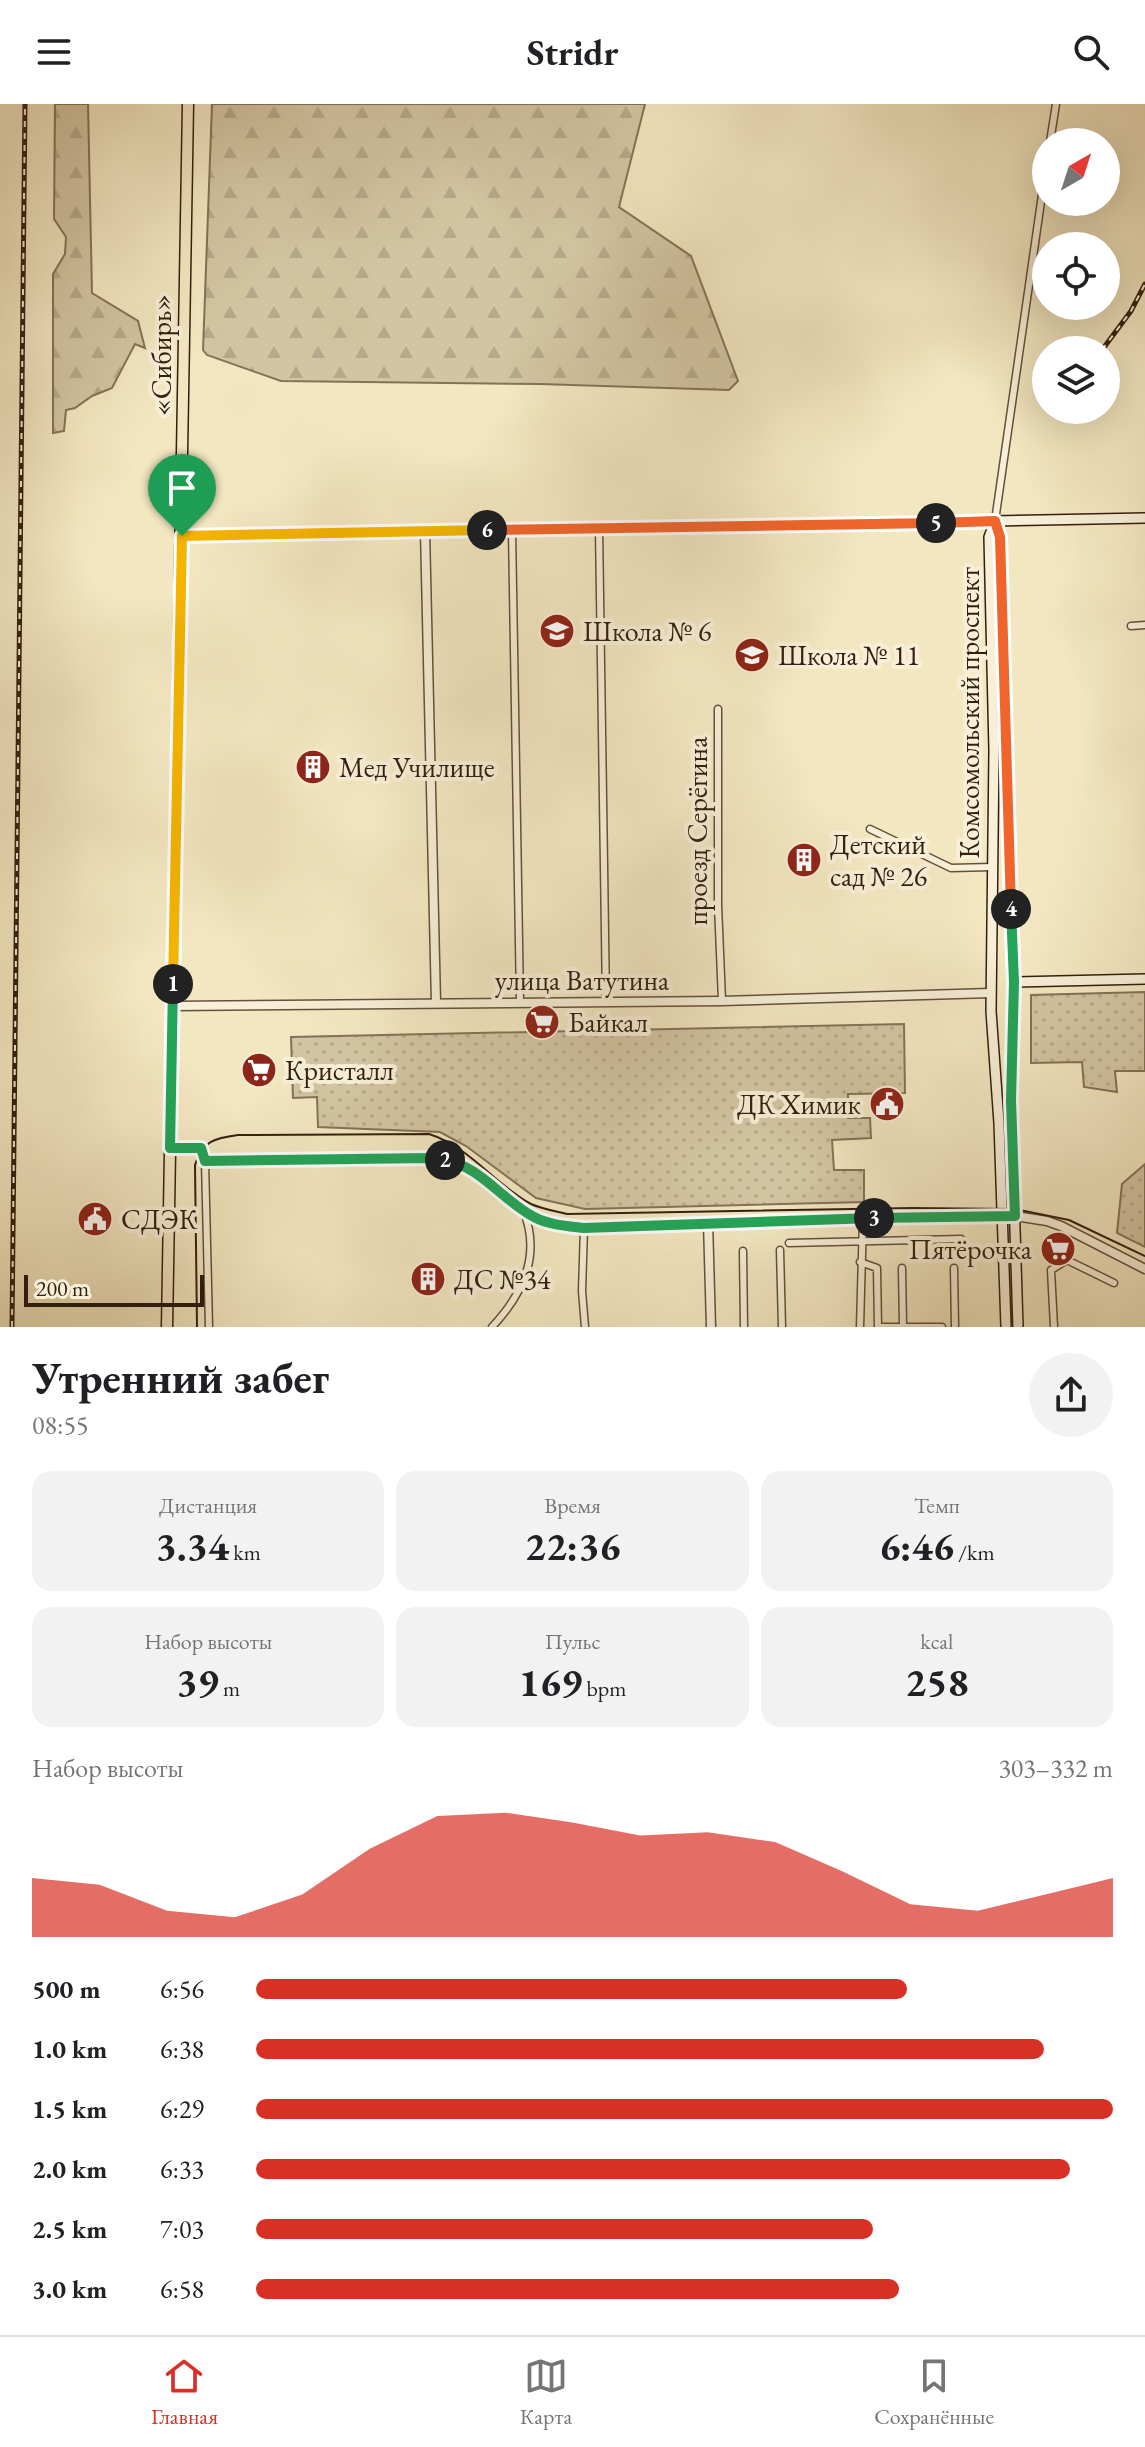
<!DOCTYPE html>
<html lang="ru">
<meta charset="utf-8">
<style>
body{margin:0;font-family:"EB Garamond",serif;background:#f2f2f2;color:#202124;height:100vh;display:flex;flex-direction:column;font-size:30px;white-space:nowrap}
*{box-sizing:border-box;margin:0}
p{font-size:26px;color:#757577}
.icon{flex:none;width:44px;height:44px;fill:none;stroke:currentColor;stroke-width:2;stroke-linecap:round;stroke-linejoin:round}
.map{position:relative;height:1223px;overflow:hidden}
.drawer{display:flex;flex-direction:column;background:#fff;flex:1}
.drawer>*{flex:none}
.needle{width:52px;rotate:39deg}
.fabs{position:absolute;left:1032px;top:24px;display:grid;gap:16px}
.fabs a{display:grid;place-items:center;width:88px;height:88px;border-radius:50%;background:#fff;box-shadow:0 8px 32px #0002;font-size:40px}
.scale{position:absolute;left:24px;bottom:20px;width:180px;box-sizing:border-box;padding-left:8px;border:4px solid #341f0e;border-top:0;font-size:22px;line-height:28px;white-space:nowrap;color:#341f0e;-webkit-text-stroke:6px #f7efd7;paint-order:stroke}
.pin{position:absolute;display:grid;place-items:center;width:68px;height:68px;color:#fff;margin:-82px -34px;border-radius:50% 50% 50% 0;rotate:-45deg;box-shadow:0 0 8px #0007}
.pin .icon{rotate:45deg}
.km{position:absolute;width:40px;height:40px;margin:-20px;border-radius:50%;background:#222;color:#fff;font-size:22px;line-height:40px;text-align:center}
.round{display:grid;place-items:center;flex:none;width:84px;height:84px;border-radius:42px;background:#f2f2f2}
.head{display:flex;align-items:center;justify-content:space-between;height:136px;padding:0 32px}
h1{font-size:44px;font-weight:700;line-height:60px}
.metrics{display:grid;grid-template-columns:repeat(3,1fr);gap:12px;height:136px;padding:8px 32px}
.metrics div{display:grid;align-content:center;border-radius:20px;background:#f2f2f2;text-align:center}
.metrics b{font-size:40px;font-weight:700}
.metrics small{font-size:22px;font-weight:400}
.metrics p{font-size:22px}
.chart{height:224px;padding:16px 32px}
.chart p{display:flex;justify-content:space-between}
.chart svg{width:100%;height:144px;margin-top:8px;fill:#d93025;opacity:.7}
ul{padding:0 32px;list-style:none;font-size:26px}
li{display:grid;grid-template-columns:128px 96px 1fr;align-items:center;height:60px}
li i{height:20px;border-radius:10px;background:#d93025}
header{display:flex;justify-content:space-between;align-items:center;height:104px;padding:0 32px;background:#fff;font-size:36px;font-weight:700}
.dock{display:flex;justify-content:space-around;align-items:center;height:112px;border-top:2px solid #e0e0e0;background:#fff;font-size:22px;color:#757577}
.dock a{display:grid;justify-items:center;gap:4px}
.dock .on{color:#d93025}
.map>svg:first-child{display:block}
.forest{fill:url(#forest-firs);stroke:#847258;stroke-width:2}
.park{fill:url(#park-dots);stroke:#847258;stroke-width:2}
.lines{fill:none;stroke-linecap:round;stroke-linejoin:round}
.minor-casing{stroke:#64513b;stroke-width:9}
.tertiary-casing{stroke:#64513b;stroke-width:11}
.secondary-casing{stroke:#341f0e;stroke-width:12}
.primary-casing{stroke:#341f0e;stroke-width:13}
.minor{stroke:#f7efd7;stroke-width:6}
.tertiary{stroke:#f7efd7;stroke-width:8}
.secondary{stroke:#f7efd7;stroke-width:9}
.primary{stroke:#f3e7c1;stroke-width:10}
.tram{stroke:#341f0e;stroke-width:2}
.rail-casing{stroke:#341f0e;stroke-width:5}
.rail{stroke:#f7efd7;stroke-width:2;stroke-dasharray:6;stroke-linecap:butt}
.split-1-casing{stroke:#fff;stroke-width:16}
.split-2-casing{stroke:#fff;stroke-width:16}
.split-3-casing{stroke:#fff;stroke-width:16}
.split-4-casing{stroke:#fff;stroke-width:16}
.split-5-casing{stroke:#fff;stroke-width:16}
.split-6-casing{stroke:#fff;stroke-width:16}
.split-7-casing{stroke:#fff;stroke-width:16}
.split-1{stroke:#f5b400;stroke-width:10}
.split-2{stroke:#22a559;stroke-width:10}
.split-3{stroke:#22a559;stroke-width:10}
.split-4{stroke:#22a559;stroke-width:10}
.split-5{stroke:#f0652b;stroke-width:10}
.split-6{stroke:#f0652b;stroke-width:10}
.split-7{stroke:#f5b400;stroke-width:10}
.labels{text-anchor:middle;stroke-width:8;stroke-linejoin:round;paint-order:stroke}
.street-label{font-size:28px;fill:#341f0e;stroke:#f7efd7}
.poi-label{font-size:28px;fill:#341f0e;stroke:#f7efd7;text-anchor:start}
</style>
<header><svg class="icon" aria-label="menu" viewBox="0 0 24 24"><path d="M4 6h16M4 12h16M4 18h16"/></svg>Stridr<svg class="icon" aria-label="search" viewBox="0 0 24 24"><circle cx="10" cy="10" r="6"/><path d="M15 15l6 6"/></svg></header>
<div class="map">
<svg width="1145" height="1223" viewBox="0 0 1145 1223">
<defs>
<pattern id="forest-firs" width="22" height="20" patternUnits="userSpaceOnUse" patternTransform="scale(2)"><rect width="22" height="20" fill="#d3c5a3"/><path d="M5 1l3.5 6h-7zM16 11l3.5 6h-7z" fill="#b6a98b"/></pattern>
<pattern id="park-dots" width="8" height="8" patternUnits="userSpaceOnUse" patternTransform="scale(2)"><rect width="8" height="8" fill="#d3c5a3"/><path d="M2 2h.1M6 6h.1" fill="none" stroke="#b6a98b" stroke-width="1.8" stroke-linecap="round"/></pattern>
</defs>
<rect width="100%" height="100%" fill="#f3e7c1"/>
<filter id="stains"><feTurbulence type="fractalNoise" baseFrequency=".0025" numOctaves="4"/><feColorMatrix values="0 0 0 0 .2 0 0 0 0 .09 0 0 0 0 .02 0 0 0 .5 -.17"/></filter>
<radialGradient id="worn" r=".72"><stop offset=".6" stop-color="#630" stop-opacity="0"/><stop offset="1" stop-color="#630" stop-opacity=".3"/></radialGradient>
<!-- forest -->
<path class="forest" d="M55,0H88L92,189L138,217L145,244L135,240L112,284L92,292L75,304L66,306L64,327L53,329V170L65,150L66,133L54,115Z
M212,0H645L619,103L691,152L738,277L729,286L540,280L281,277L207,251L203,246Z"/>
<!-- park -->
<path class="park" d="M1145,888V967H1115L1117,988L1084,983L1082,958L1031,959V891Z
M904,920L905,989L848,990V1014H870L871,1034L832,1036L834,1066H864V1098L585,1105L536,1094L466,1042L440,1028L318,1023L317,993L293,994L291,933Z
M1145,1060V1143L1117,1129L1122,1080Z"/>
<g class="lines">
<defs>
<path id="minor" d="M1050,38L1056,0
M995,417L1046,63
M599,424L606,897
M512,426L520,898
M1131,522L1145,521
M718,605V801L722,897
M870,725L951,764L992,763
M205,1057L209,1223
M584,1124L582,1187L585,1223
M789,1139L961,1135
M780,1146L782,1223
M743,1147L744,1223
M860,1158L877,1164L878,1223
M902,1164L903,1222
M954,1164L955,1223
M492,1223C523,1190 542,1151 523,1106
M860,1223L863,1115
M881,1223H942
M1054,1223L1051,1166L1067,1156L1114,1179"/>
<path id="tertiary" d="M425,427L436,899
M182,432L995,417
M173,902L722,897L991,889
M170,1044H201L205,1057L431,1054L465,1062L505,1095L538,1115L556,1121L584,1124L739,1117L1015,1112L1047,1117L1061,1122L1145,1165
M708,1118L711,1223"/>
<path id="secondary" d="M995,417L989,433L994,647L991,907L999,1019L1006,1223
M995,417L1000,433L1014,878L1011,996L1018,1223
M995,417L1145,414
M1014,878L1145,875"/>
<path id="primary" d="M167,1223L188,0"/>
</defs>
<!-- minor casing -->
<use href="#minor" class="minor-casing"/>
<!-- tertiary casing -->
<use href="#tertiary" class="tertiary-casing"/>
<!-- secondary casing -->
<use href="#secondary" class="secondary-casing"/>
<!-- primary casing -->
<use href="#primary" class="primary-casing"/>
<!-- minor -->
<use href="#minor" class="minor"/>
<!-- tertiary -->
<use href="#tertiary" class="tertiary"/>
<!-- secondary -->
<use href="#secondary" class="secondary"/>
<!-- primary -->
<use href="#primary" class="primary"/>
<!-- tram -->
<path class="tram" d="M197,1223L195,1061C202,1037 215,1034 238,1031L429,1030C470,1043 494,1080 531,1100C542,1105 555,1107 567,1110L912,1104L1015,1105L1069,1116L1145,1152"/>
<defs>
<path id="rail" d="M1102,246L1131,207L1145,180
M12,1223L25,0"/>
</defs>
<!-- rail casing -->
<use href="#rail" class="rail-casing"/>
<!-- rail -->
<use href="#rail" class="rail"/>
</g>
<g class="lines">
<defs>
<path id="split-1" d="M173,880L182,432"/>
<path id="split-2" d="M173,880L170,1044H201L205,1057L431,1054L445,1056"/>
<path id="split-3" d="M445,1056C480,1062 503,1097 534,1113C549,1121 567,1122 584,1124L874,1114"/>
<path id="split-4" d="M874,1114L1015,1112L1011,996L1014,878L1011,805"/>
<path id="split-5" d="M936,419L995,417L1000,433L1011,805"/>
<path id="split-6" d="M487,426L936,419"/>
<path id="split-7" d="M182,432L487,426"/>
</defs>
<!-- split-1 casing -->
<use href="#split-1" class="split-1-casing"/>
<!-- split-2 casing -->
<use href="#split-2" class="split-2-casing"/>
<!-- split-3 casing -->
<use href="#split-3" class="split-3-casing"/>
<!-- split-4 casing -->
<use href="#split-4" class="split-4-casing"/>
<!-- split-5 casing -->
<use href="#split-5" class="split-5-casing"/>
<!-- split-6 casing -->
<use href="#split-6" class="split-6-casing"/>
<!-- split-7 casing -->
<use href="#split-7" class="split-7-casing"/>
<!-- split-1 -->
<use href="#split-1" class="split-1"/>
<!-- split-2 -->
<use href="#split-2" class="split-2"/>
<!-- split-3 -->
<use href="#split-3" class="split-3"/>
<!-- split-4 -->
<use href="#split-4" class="split-4"/>
<!-- split-5 -->
<use href="#split-5" class="split-5"/>
<!-- split-6 -->
<use href="#split-6" class="split-6"/>
<!-- split-7 -->
<use href="#split-7" class="split-7"/>
</g>
<!-- icons -->
<defs>
<symbol id="school-disc" viewBox="-11 -11 22 22"><circle r="9.5" fill="#8f2418" stroke="#f7efd7"/><path d="M0-5L7-2L0 1L-7-2ZM-4 1L0 2.5L4 1V4Q0 6-4 4Z" fill="#fff"/></symbol>
<symbol id="building-disc" viewBox="-11 -11 22 22"><circle r="9.5" fill="#8f2418" stroke="#f7efd7"/><path d="M-4-6H4V6H1V3H-1V6H-4ZM-2.5-4.3h1.7v1.8h-1.7ZM.8-4.3h1.7v1.8H.8ZM-2.5-1h1.7V.8h-1.7ZM.8-1h1.7V.8H.8Z" fill="#fff"/></symbol>
<symbol id="supermarket-disc" viewBox="-11 -11 22 22"><circle r="9.5" fill="#8f2418" stroke="#f7efd7"/><path d="M-6-5.5h2.5l.6 2H6L4.5 2H-2.5L-4.4-4H-6ZM-1.5 3.2a1.3 1.3 0 1 0 .1 0ZM3 3.2a1.3 1.3 0 1 0 .1 0Z" fill="#fff"/></symbol>
<symbol id="civic-disc" viewBox="-11 -11 22 22"><circle r="9.5" fill="#8f2418" stroke="#f7efd7"/><path d="M-.6-6.5H3V-4.5H.6V-3L4-1V1h2V6H-6V1h2V-1L-.6-3ZM-1.2 2.5V6h2.4V2.5Z" fill="#fff"/></symbol>
</defs>
<g fill-rule="evenodd">
<use href="#school-disc" x="537" y="507" width="40" height="40"/>
<use href="#school-disc" x="732" y="531" width="40" height="40"/>
<use href="#building-disc" x="293" y="643" width="40" height="40"/>
<use href="#building-disc" x="784" y="736" width="40" height="40"/>
<use href="#supermarket-disc" x="522" y="898" width="40" height="40"/>
<use href="#supermarket-disc" x="239" y="946" width="40" height="40"/>
<use href="#civic-disc" x="867" y="980" width="40" height="40"/>
<use href="#civic-disc" x="75" y="1095" width="40" height="40"/>
<use href="#supermarket-disc" x="1038" y="1125" width="40" height="40"/>
<use href="#building-disc" x="408" y="1155" width="40" height="40"/>
</g>
<g class="labels">
<!-- street labels -->
<g class="street-label">
<text transform="translate(161 251) rotate(-90)" y="10">«Сибирь»</text>
<text transform="translate(969 609) rotate(-90)" y="10">Комсомольский проспект</text>
<text transform="translate(697 727) rotate(-90)" y="10">проезд Серёгина</text>
<text x="582" y="886">улица Ватутина</text>
</g>
<!-- poi labels -->
<g class="poi-label">
<text x="583" y="537">Школа № 6</text>
<text x="778" y="561">Школа № 11</text>
<text x="339" y="673">Мед Училище</text>
<text x="830" y="750">Детский<tspan x="830" dy="32">сад № 26</tspan></text>
<text x="568" y="928">Байкал</text>
<text x="285" y="976">Кристалл</text>
<text x="861" y="1010" text-anchor="end">ДК Химик</text>
<text x="121" y="1125">СДЭК</text>
<text x="1032" y="1155" text-anchor="end">Пятёрочка</text>
<text x="454" y="1185">ДС №34</text>
</g>
</g>
<rect width="100%" height="100%" filter="url(#stains)"/>
<rect width="100%" height="100%" fill="url(#worn)"/>
</svg>
<div class="fabs">
<a><svg class="needle" viewBox="-14 -14 28 28"><path d="M0-13l5 13h-10z" fill="#e53935"/><path d="M0 13l5-13h-10z" fill="#757577"/></svg></a>
<a><svg class="icon" aria-label="locate" viewBox="0 0 24 24"><circle cx="12" cy="12" r="6"/><path d="M12 2v4M12 18v4M2 12h4M18 12h4"/></svg></a>
<a><svg class="icon" aria-label="layers" viewBox="0 0 24 24"><path d="M12 4l9 5-9 5-9-5zM3 14l9 5 9-5"/></svg></a>
</div>
<div class="scale">200 m</div>
<div class="pin" style="left:182px;top:432px;background:#1e9e55"><svg class="icon" aria-label="arrive" viewBox="0 0 24 24"><path d="M6 21V4h12l-3 4 3 4H6"/></svg></div>
<b class="km" style="left:173px;top:880px">1</b>
<b class="km" style="left:445px;top:1056px">2</b>
<b class="km" style="left:874px;top:1114px">3</b>
<b class="km" style="left:1011px;top:805px">4</b>
<b class="km" style="left:936px;top:419px">5</b>
<b class="km" style="left:487px;top:426px">6</b>
</div>
<section class="drawer">
<div class="head"><div><h1>Утренний забег</h1><p>08:55</p></div><a class="round"><svg class="icon" aria-label="share" viewBox="0 0 24 24"><path d="M12 15V3M7 8l5-5 5 5M5 13v7h14v-7"/></svg></a></div>
<div class="metrics">
<div><p>Дистанция</p><b>3.34<small> km</small></b></div>
<div><p>Время</p><b>22:36</b></div>
<div><p>Темп</p><b>6:46<small> /km</small></b></div>
</div>
<div class="metrics">
<div><p>Набор высоты</p><b>39<small> m</small></b></div>
<div><p>Пульс</p><b>169<small> bpm</small></b></div>
<div><p>kcal</p><b>258</b></div>
</div>
<div class="chart"><p><span>Набор высоты</span>303–332 m</p>
<svg viewBox="0 0 160 44" preserveAspectRatio="none"><path d="M0 44V26L10 28L20 36L30 38L40 31L50 17L60 7L70 6L80 9L90 13L100 12L110 15L120 24L130 34L140 36L150 31L160 26V44z"/></svg>
</div>
<ul>
<li><b>500 m</b>6:56<i style="width:76%"></i></li>
<li><b>1.0 km</b>6:38<i style="width:92%"></i></li>
<li><b>1.5 km</b>6:29<i style="width:100%"></i></li>
<li><b>2.0 km</b>6:33<i style="width:95%"></i></li>
<li><b>2.5 km</b>7:03<i style="width:72%"></i></li>
<li><b>3.0 km</b>6:58<i style="width:75%"></i></li>
</ul>
</section>
<nav class="dock">
<a class="on"><svg class="icon" aria-label="home" viewBox="0 0 24 24"><path d="M3 11l9-7 9 7M6 9v11h12V9"/></svg>Главная</a>
<a><svg class="icon" aria-label="map" viewBox="0 0 24 24"><path d="M3 6l6-2 6 2 6-2v14l-6 2-6-2-6 2zM9 4v14M15 6v14"/></svg>Карта</a>
<a><svg class="icon" aria-label="saved" viewBox="0 0 24 24"><path d="M7 4h10v16l-5-4-5 4z"/></svg>Сохранённые</a>
</nav>
